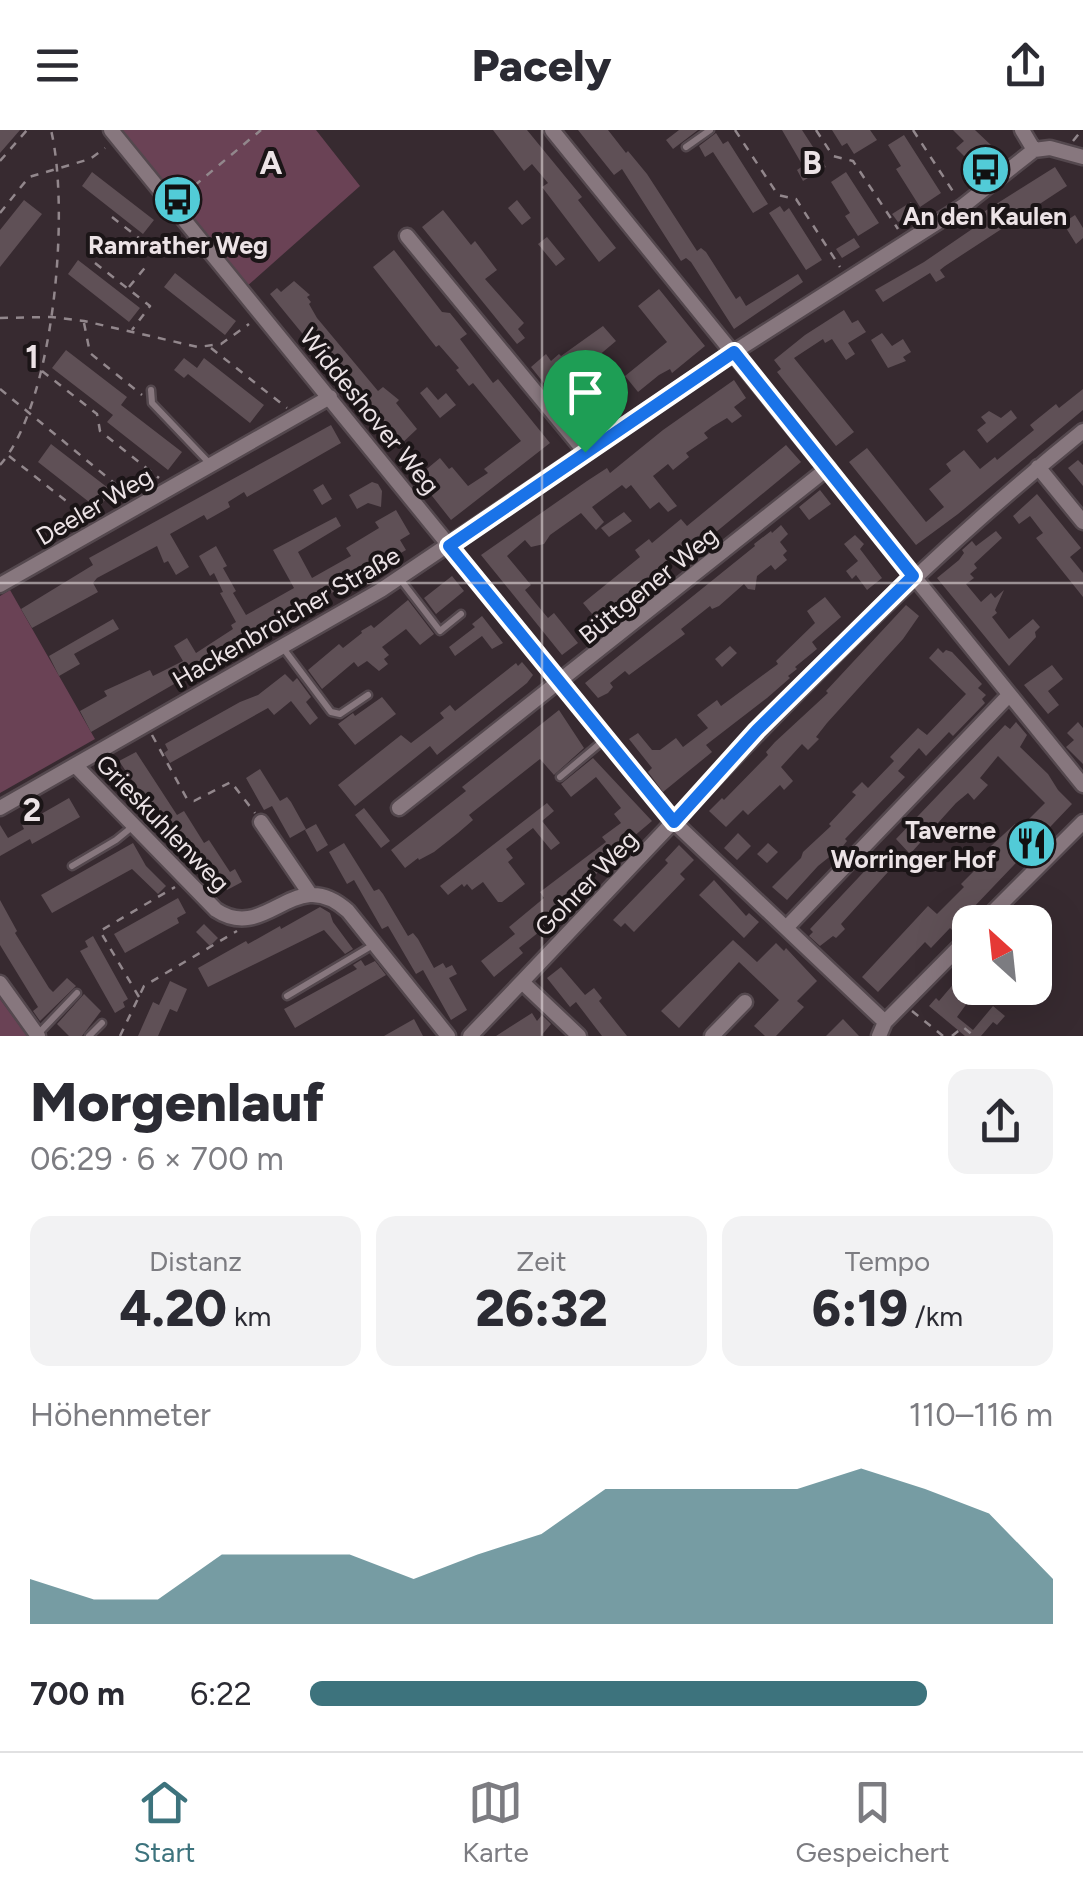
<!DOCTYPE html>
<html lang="de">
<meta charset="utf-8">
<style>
body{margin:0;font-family:Figtree,sans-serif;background:#f2f2f3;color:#2b2b33;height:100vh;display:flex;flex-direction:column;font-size:38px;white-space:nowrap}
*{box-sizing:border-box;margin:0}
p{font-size:32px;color:#7c7c81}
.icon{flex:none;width:55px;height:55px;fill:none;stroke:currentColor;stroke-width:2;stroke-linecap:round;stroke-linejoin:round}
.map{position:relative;height:906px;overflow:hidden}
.side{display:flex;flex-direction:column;background:#fff;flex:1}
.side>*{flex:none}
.needle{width:65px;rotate:333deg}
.buttons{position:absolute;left:952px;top:775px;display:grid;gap:20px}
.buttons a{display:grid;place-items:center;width:100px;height:100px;border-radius:20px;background:#fff;box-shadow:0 10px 40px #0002;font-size:50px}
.pin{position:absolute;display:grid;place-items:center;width:85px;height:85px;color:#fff;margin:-102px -42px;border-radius:50% 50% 50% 0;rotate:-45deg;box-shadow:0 0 10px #0007}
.pin .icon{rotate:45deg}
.round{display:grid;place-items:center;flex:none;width:105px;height:105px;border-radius:20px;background:#f2f2f3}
.summary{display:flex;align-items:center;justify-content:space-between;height:170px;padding:0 30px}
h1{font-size:55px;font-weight:800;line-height:75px}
.metrics{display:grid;grid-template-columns:repeat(3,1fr);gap:15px;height:170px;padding:10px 30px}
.metrics div{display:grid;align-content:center;border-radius:20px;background:#f2f2f3;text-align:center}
.metrics b{font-size:50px;font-weight:800}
.metrics small{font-size:28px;font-weight:400}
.metrics p{font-size:28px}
.chart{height:280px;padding:20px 30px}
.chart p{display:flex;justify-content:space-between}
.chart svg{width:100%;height:180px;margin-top:10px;fill:#3d737d;opacity:.7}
ul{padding:0 30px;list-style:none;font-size:32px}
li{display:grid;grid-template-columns:160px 120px 1fr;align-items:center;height:75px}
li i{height:25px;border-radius:12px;background:#3d737d}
header{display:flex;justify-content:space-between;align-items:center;height:130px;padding:0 30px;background:#fff;font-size:45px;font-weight:800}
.dock{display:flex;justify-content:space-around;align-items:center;height:140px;border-top:2px solid #e1e1e2;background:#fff;font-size:28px;color:#7c7c81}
.dock a{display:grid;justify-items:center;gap:5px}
.dock .current{color:#3d737d}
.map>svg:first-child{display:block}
.green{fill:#6a4255}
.building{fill:#5f5056}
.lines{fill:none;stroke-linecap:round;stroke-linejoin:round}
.lane-casing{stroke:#54484e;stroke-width:11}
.street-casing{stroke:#54484e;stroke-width:19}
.path{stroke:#92878c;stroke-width:2.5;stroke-dasharray:8 8;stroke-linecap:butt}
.lane{stroke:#87777e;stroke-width:6}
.street{stroke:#87777e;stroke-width:14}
.route-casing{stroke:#fff;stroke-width:20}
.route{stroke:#1a73e8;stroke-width:12}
.grid{fill:none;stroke:#ece3e6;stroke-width:2.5;stroke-opacity:0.55}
.labels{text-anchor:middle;stroke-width:8;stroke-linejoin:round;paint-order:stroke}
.poi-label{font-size:25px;font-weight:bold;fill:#ece3e6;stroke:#1b1517}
.street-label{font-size:25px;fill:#ece3e6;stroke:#1b1517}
.grid-label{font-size:32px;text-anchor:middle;font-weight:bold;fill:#ece3e6;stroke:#1b1517;stroke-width:8;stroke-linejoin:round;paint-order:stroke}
</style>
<header><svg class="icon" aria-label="menu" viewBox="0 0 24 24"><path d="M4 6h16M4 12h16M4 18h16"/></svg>Pacely<svg class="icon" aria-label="share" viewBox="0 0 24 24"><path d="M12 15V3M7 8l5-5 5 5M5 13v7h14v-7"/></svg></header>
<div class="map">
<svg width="1083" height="906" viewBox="0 0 1083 906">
<rect width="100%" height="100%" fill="#372a30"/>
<!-- green -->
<path class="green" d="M122,0H316L360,56L246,157Z
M10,460L95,609L0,663V466Z
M0,869L27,906H0Z"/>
<!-- building -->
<path class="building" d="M0,0H20L0,23Z
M493,0H527L582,67L578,70L616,118L599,132L542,57L548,53L532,34L524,41Z
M578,0H608L626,23L628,21L647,44L697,121L701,118L706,122L736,169L740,166L746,176L798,144L803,152L734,199L691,132L686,128L681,131L622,39L614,45Z
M679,0H698L673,19L666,10Z
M782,0H802L826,37L803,51L797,40L803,36Z
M832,0H870L877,10L854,24L847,13L842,16Z
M953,0H975L993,17L979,31L971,22L965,27L956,18L964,11Z
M716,3L723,14L728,11L768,74L753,83L713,22L705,27L699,16Z
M904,5L941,63L920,77L896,39L901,36L888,15Z
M1055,37L1067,56L945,136L940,140L945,147L936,152L930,143L883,172L875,160L924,132L978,95L974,88Z
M92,42L154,90L143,104L82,56Z
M846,42L879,93L858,106L845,86L850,83L831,52Z
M24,70L42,84L0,137V100Z
M517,70L531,88L522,95L508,78Z
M911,72L916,81L898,92L892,84Z
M780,76L784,82L789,78L822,130L806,140L769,83Z
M443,80L471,115L475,111L497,140L485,149L524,193L518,199L525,208L517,214L422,97Z
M1075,85L1083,98V108L1076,114L1063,93Z
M547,107L565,129L556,136L538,114Z
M854,108L860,117L842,128L836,119Z
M394,120L442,182L450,183L467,204L460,209L493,253L498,249L550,313L451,390L425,357L419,362L411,352L440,328L449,339L452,337L468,356L488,343L484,339L521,311L473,253L469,256L456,240L459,238L439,215L436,217L373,137Z
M78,130L140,178L129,192L68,144Z
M175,143L236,191L225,205L164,157Z
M294,151L310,165L307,167L311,172L309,174L317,188L378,261L383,257L399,270L396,273L417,299L399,316L395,317L270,164L277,158L281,162Z
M659,159L705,216L672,243L670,239L659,245L638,262L625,246L667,212L638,176Z
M844,180L852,193L858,190L866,202L848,213L855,224L846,230L832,209L825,213L823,209L794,228L854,302L836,316L777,242L781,239L774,230L805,205Z
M603,196L616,211L591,232L609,254L597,267L605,277L579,298L565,281L589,261L571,238L547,257L531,237L546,224L551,231L559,224L561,226Z
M882,203L892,216L903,209L911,222L903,227L906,231L888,238L871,210Z
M66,220L127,267L121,275L182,322L168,340L107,292L113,285L52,238Z
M184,228L197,238L204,228L264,275L250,293L188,244L184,248L174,240Z
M734,250L746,268L734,277L742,286L732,293L727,288L712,297L704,303L708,308L686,323L689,327L673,340L668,334L653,346L677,376L668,382L659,372L650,379L631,355L626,359L622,355L592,377L604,392L596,400L581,383L550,405L544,414L531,417L525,410L507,426L531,455L525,460L538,476L548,488L554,483L578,513L562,525L481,425L587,351L607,338L610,343L663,300Z
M427,257L438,270L446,263L456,275L440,288L420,263Z
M1083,259V280L958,384L916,415L849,332L867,318L926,392L944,377L929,359L951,341L946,334L964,320L980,339L995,327L997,330L1034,300L1030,295L1056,274L1059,278Z
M1011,280L1017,288L987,313L977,300L986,293L981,287L989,281L1001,288Z
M331,295L341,313L247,367L244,362L228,372L230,377L207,390L204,385L170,404L189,437L176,445L168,431L164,433L157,416L97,448L93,453L98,462L32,498L21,479L93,435L89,428Z
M51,314L112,361L98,379L38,332Z
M786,315L801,332L710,407L707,403L597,490L583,473L640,427L635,420L649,409L652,413L681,389L687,396Z
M1078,330L1083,335V356L1068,338Z
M372,352L378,354L382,361L381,377L368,373L357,379L349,365Z
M323,354L332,369L322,375L313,360Z
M820,360L831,374L809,390L799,377Z
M1037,364L1081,418L1070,427L1083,443V467L1036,408L1043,403L1030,386L1019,394L1013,386Z
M396,380L410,404L400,410L406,420L91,602L80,581L107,566L104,561L150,540L153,546L183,531L174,516L187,508L196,523L233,499L231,495L236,492L220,463L223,462L214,443L210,446L199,426L216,416L227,436L223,438L236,461L233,463L246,485L294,458L273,420L336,387L341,396L298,422L312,448L351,426L346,418L379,398L375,392Z
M624,382L632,391L609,407L601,398Z
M781,395L788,404L780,412L787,421L783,425L787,430L775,440L771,435L757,446L755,460L748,459L744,454L719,476L712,479L710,476L681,499L685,504L629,545L625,541L610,553L613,557L608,563L598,568L585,553L755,416L754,414L771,401L772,403Z
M996,401L1002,408L974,434L977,438L970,444L974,448L966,454L981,472L991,463L995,468L1004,460L995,480L997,483L992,487L1009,509L1033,489L1040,497L1035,502L1036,507L1009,536L937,448L959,430L964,423L962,420L972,411L976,416Z
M855,405L864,414L860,419L882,448L867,460L856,445L852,449L846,441L858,431L844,414Z
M452,446L464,461L436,484L424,468Z
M825,467L841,487L812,512L817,519L795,537L797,539L788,546L790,548L767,568L706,615L712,622L663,662L648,642L652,638L629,609L638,603L652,620H660L676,608L683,617L708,598L697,585L717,570L721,576L778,534L776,531L815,493L807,481Z
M408,470L434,504L420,515L406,499L382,517L389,525L384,529L388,534L379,541L367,531L358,537L354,532L322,559L308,540L339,514L343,518L362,503L361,501L371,495L374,498Z
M906,475L919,486L903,509L827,593L816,607L819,609L808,620L802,614L781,637L793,651L784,660L780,655L748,685L743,680L726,697L709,681L722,668L724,670L768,625L766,622L775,612L828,563L826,561Z
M482,486L503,513L492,519L482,506L455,526L449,517L475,497L472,494Z
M113,489L119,499L74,524L80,534L59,546L49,526Z
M730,516L737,523L722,537L715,529Z
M938,518L943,523L946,520L952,522L968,539L982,554L978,558L986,565L982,569L985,573L953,606L949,602L926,626L919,618L898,641L905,647L845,709L847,711L843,716L818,736L787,770L772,757L801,728L803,722L831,696L829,694L856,665L852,662L862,652L868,658L894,631L890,627L918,598L927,605L966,564L929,528Z
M522,532L533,545L527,553L437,625L430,616L355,676L338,655L401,605L411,613L444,588L440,583L450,575L455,581L516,533L518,536Z
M1052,535L1063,549L1048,561L1059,575L1048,584L1024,555Z
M285,544L293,552L297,548L311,567L306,572L318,588L310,595L291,571L274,585L268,578L170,633L164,623L168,620L165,614L240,572L258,565Z
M382,567L396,584L355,615L338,594L353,583L355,586Z
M559,580L584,618L554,645L540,629L469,685L473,690L458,703L434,722L419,730L418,728L405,738L391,720L466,661L462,657Z
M1016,592L1027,605L1020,617L1048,644L1058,660L1072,674L952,800L950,798L931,818L925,812L878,862L862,847L928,776L937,784L964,757L961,754L980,735L983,730L980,727L992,715L1015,694L1020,698L1045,673L998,626L980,648L988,655L974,670L968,663L956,673L910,724L896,709L1005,595L1010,599Z
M1078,592L1083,598V634L1066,617L1074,610L1067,603Z
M136,622L177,685L184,681L204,713L209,710L230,742L235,739L242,752L227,760L213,737L206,741L187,708L181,711L166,685L161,680L155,684L119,631Z
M593,628L652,691L633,707L636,710L554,780L559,786L519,818L523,823L494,847L481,831L515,804L509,797L544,768L540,762L606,712L602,707L621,693L614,684L621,678L596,647L571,667L561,654Z
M260,639L280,671L287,667L291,672L306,699L290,708L272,676L264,680L246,648Z
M69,668L80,687L32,714L30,709L0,726V695L8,708L24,699L22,695Z
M547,673L554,681L542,691L560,713L551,720L533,698L506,719L513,728L508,732L525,754L502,772H498L483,752L472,760L467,754L464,757L462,754L448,765L440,756Z
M364,678L390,711L381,718L355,685Z
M316,694L328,715L317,722L305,700Z
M738,703L751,716L737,730L724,718Z
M133,713L146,736L166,756L158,764L132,739L52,783L41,765Z
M344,713L374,761L379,759L383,764L408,806L413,803L418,809L434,838L443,833L446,838L452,835L457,844L449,848L467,880L451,890L423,840L416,844L388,796L382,799L354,750L347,754L329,722Z
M768,713L778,722L767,733L757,724Z
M679,715L694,730L680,744L685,749L634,802L625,793L621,797L613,790L668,733L665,730Z
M875,730L888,742L841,794L845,799L836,808L833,806L820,816L809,806L813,802L810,799Z
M714,750L746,786L749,783L759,792L744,808L699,765Z
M178,768L186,783L177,788L179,793L125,823L114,804Z
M0,770L17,801L15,803L49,858L53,862L67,848L76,856L40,891L33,881L38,877L0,815Z
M320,777L330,783L333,792L353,819L345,824L324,800L208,857L198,838L246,811L248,814L280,796L281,799Z
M204,794L218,808L210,816L196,802Z
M93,806L128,869L123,872L125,877L115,883L80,821L88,817L85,811Z
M733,810L757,832L776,813L784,821L786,818L817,851L797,871L804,877L776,906H765L754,896L779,870L739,832L679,898L661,881Z
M361,830L365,836L375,831L386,845L295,898L284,879L357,839L353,835Z
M561,837L585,865L594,858L602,868L599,871L627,906H602L576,872L570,877L547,848Z
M170,851L187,859L177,882L170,879L158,906H138L153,872L159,875Z
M956,851L973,865L957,887L973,900L993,876L1005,886L997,895L993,892L981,906H965L929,876L936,868L939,871Z
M84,864L101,881L82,906H69L57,894Z
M532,883L537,891L542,885L551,894L541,906H496Z
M414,889L423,906H384Z
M843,889L859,906H826Z"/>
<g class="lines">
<defs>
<path id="lane" d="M686,17L710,0
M151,260L152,273L211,335
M400,449L440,501L461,484
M283,518L331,582L340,584L368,565
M560,647L604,610
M72,736L116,710L132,697
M287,866L373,815
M37,905L77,863
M89,906L102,893"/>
<path id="street" d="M111,0L674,692L885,892
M552,0L1083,655
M1022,0L1034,20
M407,106L585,322
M1038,337L1083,392
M0,455L330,267
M75,635L216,780C267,814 294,732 348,781L448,906
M0,678L381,460L734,222L963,76L1034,20L1050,18L1083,27
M399,678L828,338
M261,692L310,764
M983,792L1083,692
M786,798L1009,565
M522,852L579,906
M0,853L38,906
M470,906C671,698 857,483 1083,301
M712,906L745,872
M879,906L885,892L970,806"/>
</defs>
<!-- lane casing -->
<use href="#lane" class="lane-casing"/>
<!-- street casing -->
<use href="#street" class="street-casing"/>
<!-- path -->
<path class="path" d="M735,0L778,65L796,69L840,137
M816,0L833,26L853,31L898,99
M913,0L956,66
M1073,11L1082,0
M0,31L27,0
M182,66L261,0
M0,83L29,47L90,29L105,18
M112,87L158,123
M95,133L150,176L132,200
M129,157L148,134
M0,188L51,187L84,191L198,217L221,214L249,194
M84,193L90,223L142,265
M211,218L287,278
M42,241L97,284L100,301L159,348
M0,259L130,366
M9,326L89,389
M0,335C55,272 70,79 51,0
M152,605L187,669L194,671L231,652L255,683
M139,867L100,801L175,757
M912,881L943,906
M120,906L144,856L237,801
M952,906L963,897L974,906"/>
<!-- lane -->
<use href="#lane" class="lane"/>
<!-- street -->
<use href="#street" class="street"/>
</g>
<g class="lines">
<defs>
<path id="route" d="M734,222L913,446L757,600L674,692L449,416Z"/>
</defs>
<!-- route casing -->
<use href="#route" class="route-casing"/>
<!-- route -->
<use href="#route" class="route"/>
</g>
<!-- grid -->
<path class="grid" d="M542,0V906M0,453H1083"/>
<!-- icons -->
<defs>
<symbol id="bus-disc" viewBox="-11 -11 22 22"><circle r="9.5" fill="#52cbd7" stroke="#1b1517"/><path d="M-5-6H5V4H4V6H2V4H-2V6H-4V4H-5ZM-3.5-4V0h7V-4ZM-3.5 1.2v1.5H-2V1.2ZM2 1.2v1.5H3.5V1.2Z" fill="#111"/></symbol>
<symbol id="restaurant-disc" viewBox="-11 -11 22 22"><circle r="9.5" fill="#52cbd7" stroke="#1b1517"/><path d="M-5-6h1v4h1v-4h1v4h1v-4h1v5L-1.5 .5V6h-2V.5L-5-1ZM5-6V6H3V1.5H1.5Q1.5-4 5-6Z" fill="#111"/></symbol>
</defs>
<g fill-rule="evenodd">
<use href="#bus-disc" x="958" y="12" width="55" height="55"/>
<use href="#bus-disc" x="150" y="42" width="55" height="55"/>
<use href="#restaurant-disc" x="1004" y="686" width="55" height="55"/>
</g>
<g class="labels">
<!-- poi labels -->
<g class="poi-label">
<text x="985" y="95">An den Kaulen</text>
<text x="178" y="124">Ramrather Weg</text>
<text x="996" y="709" text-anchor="end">Taverne<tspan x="996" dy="29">Worringer Hof</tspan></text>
</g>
<!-- street labels -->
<g class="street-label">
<text transform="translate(370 281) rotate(51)" y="9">Widdeshover Weg</text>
<text transform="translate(94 376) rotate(-30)" y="9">Deeler Weg</text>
<text transform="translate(648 455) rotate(-39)" y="9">Büttgener Weg</text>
<text transform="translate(286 487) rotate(-30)" y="9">Hackenbroicher Straße</text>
<text transform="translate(163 693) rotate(46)" y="9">Grieskuhlenweg</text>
<text transform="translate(586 753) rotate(-46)" y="9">Gohrer Weg</text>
</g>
</g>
<g class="grid-label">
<text x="271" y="44">A</text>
<text x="812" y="44">B</text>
<text x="32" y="238">1</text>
<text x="32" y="691">2</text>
</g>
</svg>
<div class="buttons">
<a><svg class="needle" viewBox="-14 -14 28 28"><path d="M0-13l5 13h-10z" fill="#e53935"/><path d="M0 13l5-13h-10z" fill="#7c7c81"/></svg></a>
</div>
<div class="pin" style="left:585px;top:322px;background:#1e9e55"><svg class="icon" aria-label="arrive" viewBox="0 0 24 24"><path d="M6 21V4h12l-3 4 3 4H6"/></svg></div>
</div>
<section class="side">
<div class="summary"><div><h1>Morgenlauf</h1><p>06:29 · 6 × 700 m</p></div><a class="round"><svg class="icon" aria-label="share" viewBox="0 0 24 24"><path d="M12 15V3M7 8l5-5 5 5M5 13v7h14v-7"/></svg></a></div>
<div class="metrics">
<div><p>Distanz</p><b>4.20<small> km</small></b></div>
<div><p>Zeit</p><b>26:32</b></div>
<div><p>Tempo</p><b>6:19<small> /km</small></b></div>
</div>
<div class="chart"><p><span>Höhenmeter</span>110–116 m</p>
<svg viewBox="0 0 160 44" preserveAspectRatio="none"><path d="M0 44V33L10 38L20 38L30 27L40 27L50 27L60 33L70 27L80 22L90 11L100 11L110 11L120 11L130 6L140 11L150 17L160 33V44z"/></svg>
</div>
<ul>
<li><b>700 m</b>6:22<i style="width:83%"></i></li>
</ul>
</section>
<nav class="dock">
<a class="current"><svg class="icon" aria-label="home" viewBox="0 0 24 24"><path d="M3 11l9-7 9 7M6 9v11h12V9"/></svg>Start</a>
<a><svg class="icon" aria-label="map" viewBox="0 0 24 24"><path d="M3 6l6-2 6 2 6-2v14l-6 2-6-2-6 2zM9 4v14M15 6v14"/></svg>Karte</a>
<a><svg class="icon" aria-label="saved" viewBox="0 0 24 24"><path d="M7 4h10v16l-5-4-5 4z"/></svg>Gespeichert</a>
</nav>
